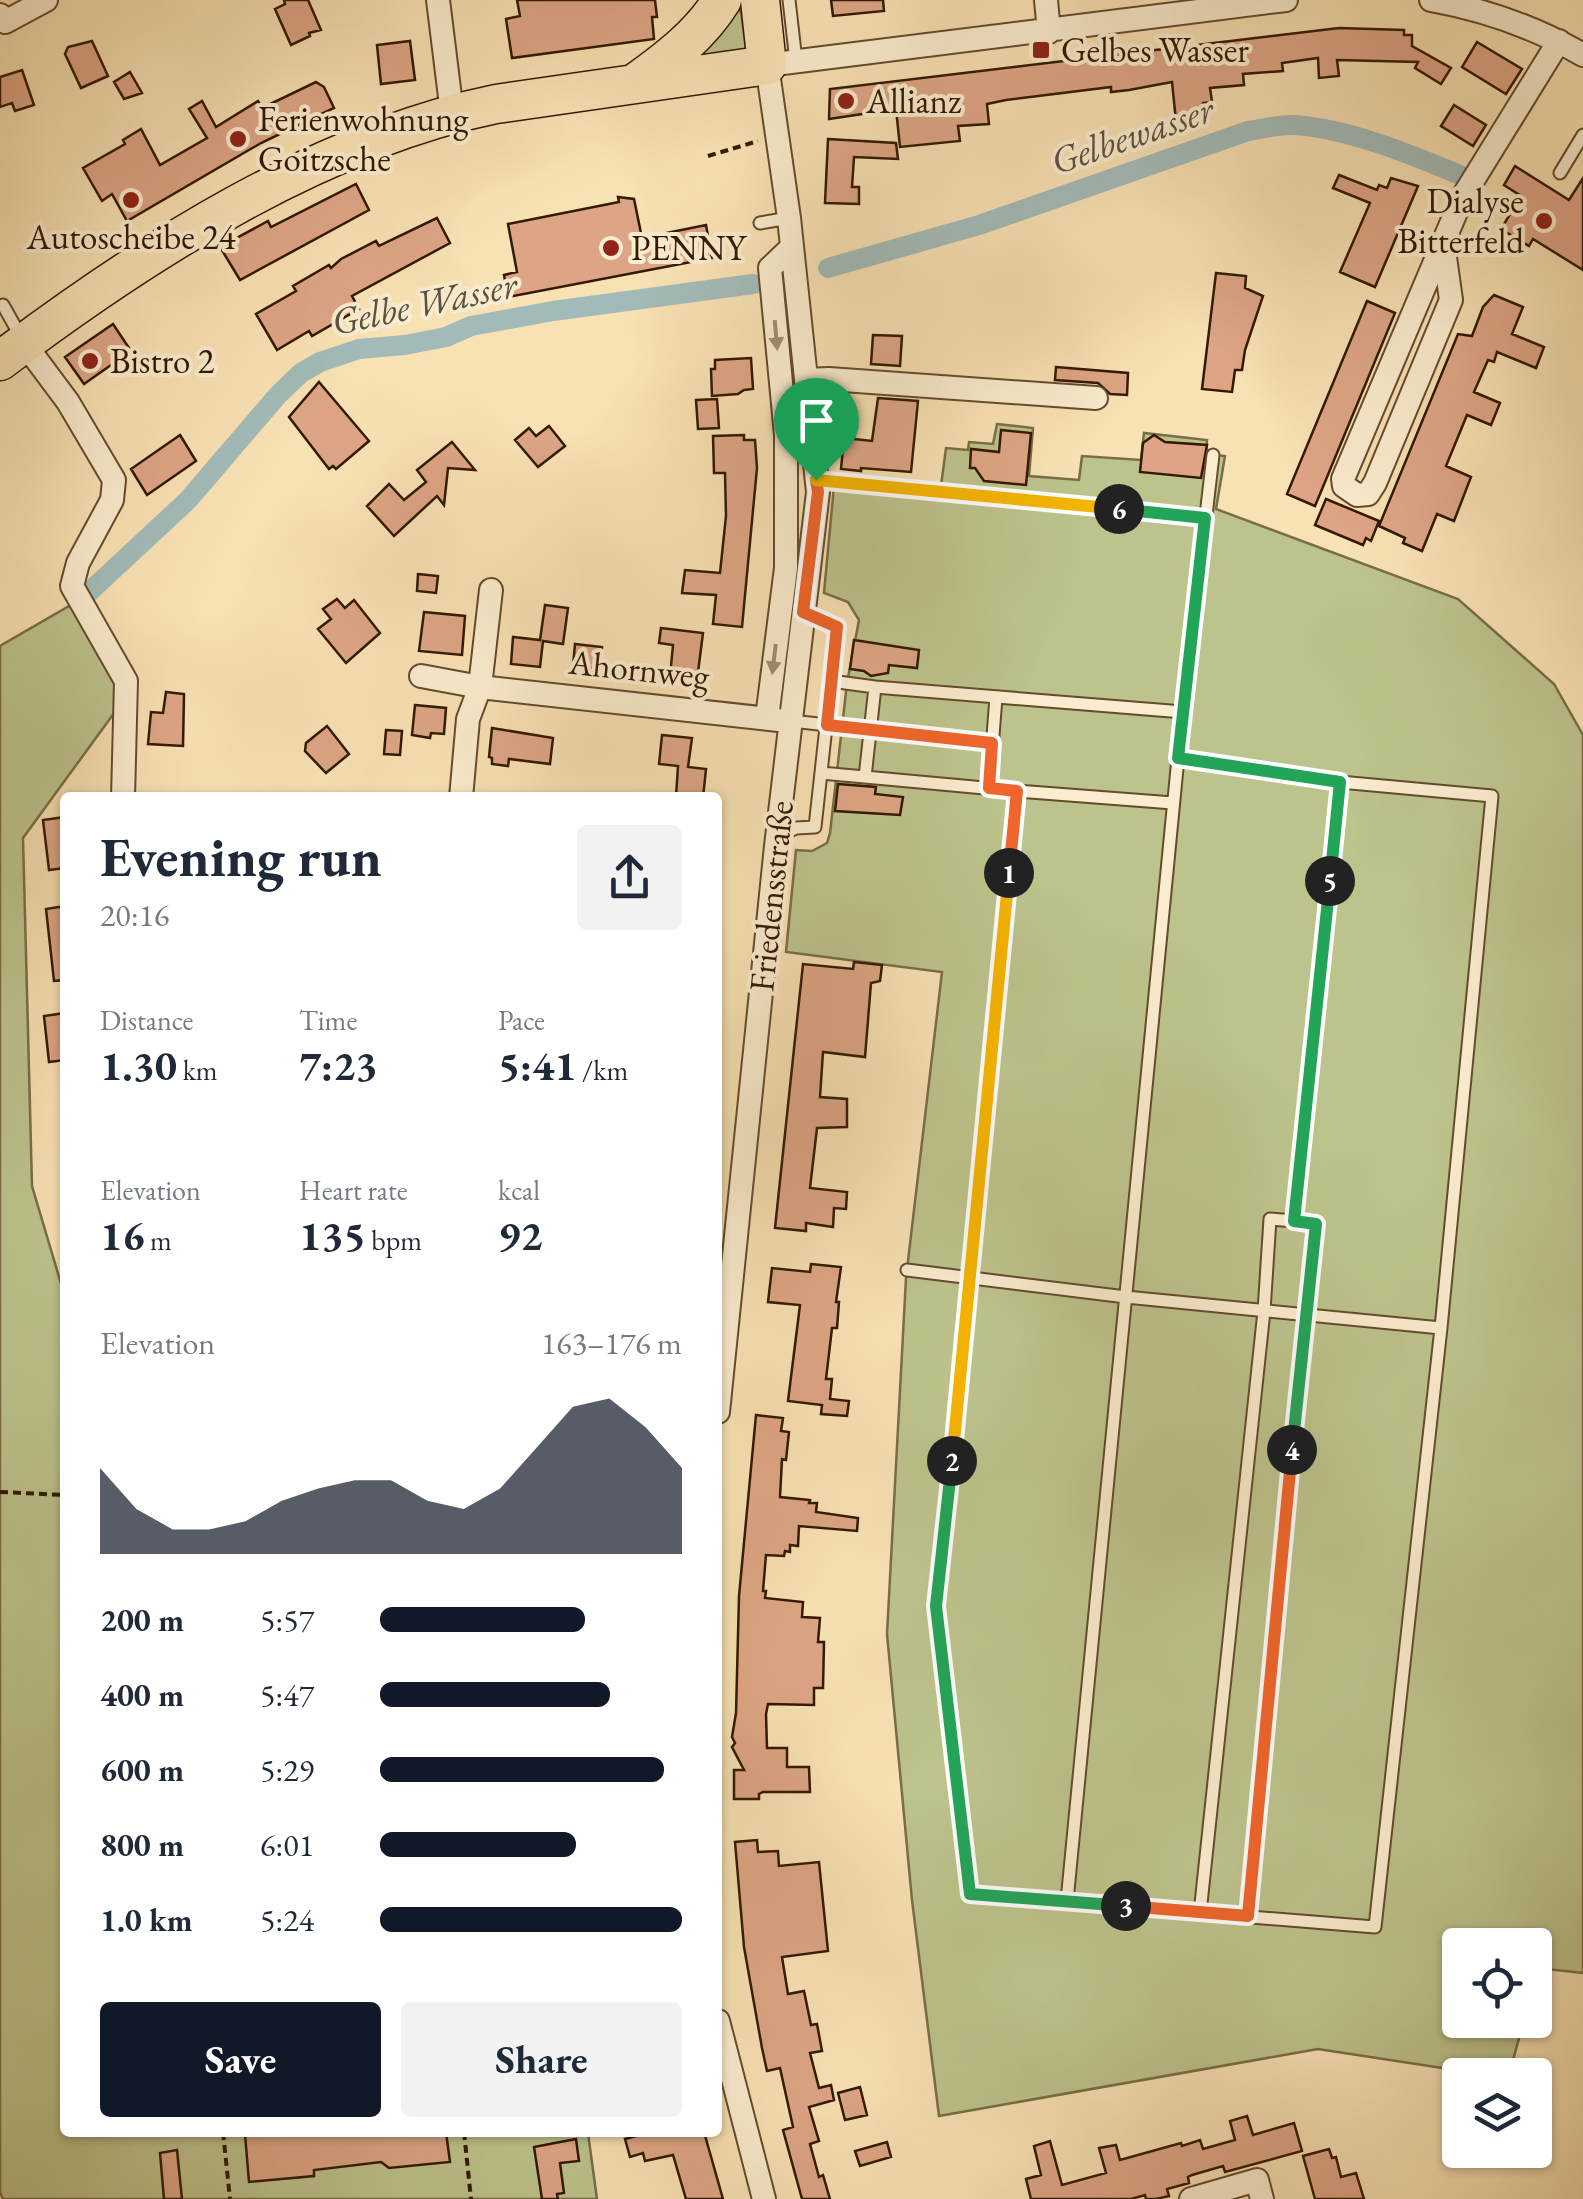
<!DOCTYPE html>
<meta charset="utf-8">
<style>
body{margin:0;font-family:"EB Garamond",serif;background:#f2f2f3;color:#1f2937;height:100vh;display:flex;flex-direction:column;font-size:38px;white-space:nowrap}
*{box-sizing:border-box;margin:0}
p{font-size:32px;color:#747a83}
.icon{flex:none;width:55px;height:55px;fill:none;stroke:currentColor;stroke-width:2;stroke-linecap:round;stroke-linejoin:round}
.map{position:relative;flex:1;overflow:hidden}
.details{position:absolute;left:60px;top:792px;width:662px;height:1345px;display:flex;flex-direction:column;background:#fff;border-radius:10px;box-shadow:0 2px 8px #0004}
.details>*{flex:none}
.fabs{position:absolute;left:1442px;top:1928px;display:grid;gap:20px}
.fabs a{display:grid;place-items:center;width:110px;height:110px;border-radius:10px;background:#fff;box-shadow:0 2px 8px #0004;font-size:50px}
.pin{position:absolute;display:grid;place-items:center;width:85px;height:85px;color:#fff;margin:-102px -42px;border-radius:50% 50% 50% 0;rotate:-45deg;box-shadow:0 0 10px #0007}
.pin .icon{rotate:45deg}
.km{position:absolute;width:50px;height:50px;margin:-25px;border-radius:50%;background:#222;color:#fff;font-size:28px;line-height:50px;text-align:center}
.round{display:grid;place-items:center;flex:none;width:105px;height:105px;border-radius:10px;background:#f2f2f3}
.overview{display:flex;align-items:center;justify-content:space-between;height:170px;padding:0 40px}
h1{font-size:55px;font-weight:700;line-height:75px}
.figures{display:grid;grid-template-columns:repeat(3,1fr);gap:15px;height:170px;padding:10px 40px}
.figures div{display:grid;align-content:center}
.figures b{font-size:42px;font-weight:700}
.figures small{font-size:28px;font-weight:400}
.figures p{font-size:28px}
.chart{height:280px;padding:20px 40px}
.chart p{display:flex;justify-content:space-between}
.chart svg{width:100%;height:180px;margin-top:10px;fill:#111827;opacity:.7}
.cta{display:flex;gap:20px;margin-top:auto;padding:20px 40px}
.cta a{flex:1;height:115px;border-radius:10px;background:#111827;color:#fff;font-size:40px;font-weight:700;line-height:115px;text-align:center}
.cta a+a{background:#f2f2f3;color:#1f2937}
ul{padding:0 40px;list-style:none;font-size:32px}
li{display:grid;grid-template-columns:160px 120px 1fr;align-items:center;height:75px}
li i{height:25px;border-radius:12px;background:#111827}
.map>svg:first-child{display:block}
.green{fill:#bdc38c;stroke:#786e46;stroke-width:2.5}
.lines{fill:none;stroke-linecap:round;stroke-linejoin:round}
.canal{stroke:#a2bbb8;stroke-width:20}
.building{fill:#dda585;stroke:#321900;stroke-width:2.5}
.service-casing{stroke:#644b2d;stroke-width:15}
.minor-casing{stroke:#644b2d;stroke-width:26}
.primary-casing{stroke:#321900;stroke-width:41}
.path{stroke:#321900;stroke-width:4;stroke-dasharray:8 5;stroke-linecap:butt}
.service{stroke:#faecce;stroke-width:11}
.minor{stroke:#faecce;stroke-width:22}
.primary{stroke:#f8e1b3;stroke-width:38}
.oneway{fill:#a08d71}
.split-1-casing{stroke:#fff;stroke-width:20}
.split-2-casing{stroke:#fff;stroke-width:20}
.split-3-casing{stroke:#fff;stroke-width:20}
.split-4-casing{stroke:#fff;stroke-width:20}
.split-5-casing{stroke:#fff;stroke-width:20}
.split-6-casing{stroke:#fff;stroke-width:20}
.split-7-casing{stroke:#fff;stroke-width:20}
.split-1{stroke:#f0652b;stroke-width:12}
.split-2{stroke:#f5b400;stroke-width:12}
.split-3{stroke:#22a559;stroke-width:12}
.split-4{stroke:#f0652b;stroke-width:12}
.split-5{stroke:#22a559;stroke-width:12}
.split-6{stroke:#22a559;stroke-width:12}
.split-7{stroke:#f5b400;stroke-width:12}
.poi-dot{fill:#8f2418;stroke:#faecce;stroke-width:4}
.labels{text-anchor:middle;stroke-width:8;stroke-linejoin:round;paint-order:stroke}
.poi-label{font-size:35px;fill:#321900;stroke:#faecce;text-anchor:start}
.street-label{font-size:35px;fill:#321900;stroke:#faecce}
.water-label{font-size:38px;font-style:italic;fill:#595240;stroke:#faecce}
</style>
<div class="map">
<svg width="1583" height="2199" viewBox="0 0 1583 2199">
<rect width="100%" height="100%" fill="#f8e1b3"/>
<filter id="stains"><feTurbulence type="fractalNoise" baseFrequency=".002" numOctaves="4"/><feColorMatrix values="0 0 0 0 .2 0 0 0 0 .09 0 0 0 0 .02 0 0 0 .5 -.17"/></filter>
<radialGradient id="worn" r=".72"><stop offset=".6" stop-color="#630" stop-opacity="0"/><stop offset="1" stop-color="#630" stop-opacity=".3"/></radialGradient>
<!-- green -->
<path class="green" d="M733,8H738L741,12L746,49L743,53L695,60Z
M997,424L1033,428L1029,476L1079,480L1082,456L1141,460L1144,433L1207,440L1206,454L1225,456L1216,509L1458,599L1554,684L1583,735V1973L1538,1968L1535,1977V1945H1460V2020H1524L1509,2075H1488L1318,2049L939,2116L912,1900L887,1634L906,1278L942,972L786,952L796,850L812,851L827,843L830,833L847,683L859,620L848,602L824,593L835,475L941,486L946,448L968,450L969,442L993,444Z
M83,598L116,654L117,709L23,838L32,1186L65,1297V2132L588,2133L597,2199H3L0,2192V646Z"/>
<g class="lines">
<!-- canal -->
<path class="canal" d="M828,268L979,225L1248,131C1263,129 1280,124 1295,125C1349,129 1410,154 1460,175
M86,595L188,500L278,395L301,373L320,362L359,349L405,345L446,337L471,326L553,311L753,284"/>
</g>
<!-- building -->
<path class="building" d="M284,0H308L321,30L309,33L310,36L291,45L275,9L285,4Z
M517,0H655L657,17H652L654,39L512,58L506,19L520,16Z
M831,0H883L884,11L833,16Z
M1339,28L1404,30V35H1412V46L1451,68L1441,84L1415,68L1418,62L1337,60L1339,76L1319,78L1318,58L1282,63L1283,71L1243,74L1244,85L1210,88L1212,102L1203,103L1204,112L1195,113L1196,118L1176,121L1172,82L1129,90L1111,92V87L1006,100L987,104L989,124L958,126L960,141L900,147L896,109L829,119L830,89Z
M92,41L108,76L81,88L65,54L68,47Z
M410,41L415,80L381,84L377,45Z
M1477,42L1522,69L1506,94L1462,67Z
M22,70L34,105L15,111L12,103L0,107V77Z
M130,72L142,93L124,99L114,82Z
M316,82L324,87L334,108L261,143L127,221L112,194L102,201L83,168L125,144L123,140L141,129L160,165L207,138L189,109L202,101L216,127L258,101L262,108Z
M1454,105L1486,125L1473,146L1441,126Z
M828,139L896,143L898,159L854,157L852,187H859V204L825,203Z
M1515,166L1569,200L1583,178V270L1533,239L1529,246L1501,229L1521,196L1504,185Z
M1339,175L1377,190L1379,185L1387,188L1391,178L1418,186L1375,287L1340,272L1370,203L1333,188Z
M356,184L369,210L240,280L220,247L268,221L271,227Z
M618,197L634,199L642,238L706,225L712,258L508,297L504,275L517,272L508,224L619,202Z
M437,218L450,243L352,296L359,309L312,336L309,331L277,350L256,314L296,291L293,286L329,265L331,268L341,259L376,241L379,246Z
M1216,273L1246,276L1245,288L1263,296L1245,350L1242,370H1235L1232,392L1202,389Z
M1494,295L1523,307L1512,334L1544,347L1536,368L1497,352L1494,362L1488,360L1474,392L1500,403L1491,425L1467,415L1446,466L1471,477L1454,521L1437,514L1422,551L1403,543L1405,538L1379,526L1458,334L1472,336L1483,307Z
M1367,301L1395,313L1315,506L1287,494Z
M113,324L131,351L84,384L65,357Z
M873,335L902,336L900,366L871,364Z
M751,358L753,389L744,390L738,394L712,396L711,369H715V360Z
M1056,367L1128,373L1127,395L1110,394L1098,383L1055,380Z
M319,382L369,441L336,469L333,466L329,469L289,417Z
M878,398L918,401L911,472L861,468V471L841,469L844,438L872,441Z
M717,399L719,428L698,429L696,400Z
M549,426L565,446L538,467L515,440L529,428L536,436Z
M1001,430L1031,433L1026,485L984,481L975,468H970L971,449L999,452Z
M180,435L196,461L147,495L131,469Z
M744,435V440H755L757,468L742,627L713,624L716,595L682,593L685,570L720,573L726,516L725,473H714L713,436Z
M1154,435L1165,442L1207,445L1201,478L1140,472L1143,443Z
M452,442L475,470L448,468L444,505L437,496L394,536L367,506L389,484L404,500L426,482L417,470Z
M1326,499L1379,521L1371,541L1366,538L1363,545L1315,525Z
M418,574L438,576L436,593L417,591Z
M337,599L345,608L354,600L380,633L346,663L318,629L331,619L323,609Z
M545,605L568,608L563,644L543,641L540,667L511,664L513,637L540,640Z
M424,612L465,616L462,655L419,651Z
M661,628L703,633L697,680L670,677L673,645L659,643Z
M854,640L919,650L917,668L889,665L888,673L871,676L864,671L850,669Z
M575,644L602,647L600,669L573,666Z
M166,692L184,694L183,746L148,744L151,712L163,713Z
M415,705L446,708L444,734L431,733L430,738L412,735Z
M327,726L349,754L326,773L305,751L306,743Z
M492,728L553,738L550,764L509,759L508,766L492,764V758L489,757Z
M386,730L402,731L400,755L384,754Z
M662,735L692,738L688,767L706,769L703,798L676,796L678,766L659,764Z
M838,784L876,787L875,794L903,797L900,815L835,811Z
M65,817V868L49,870L43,820Z
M65,906V980L54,981L46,909Z
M854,962L882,965L880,981L871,983L865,1057L823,1052L820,1097L847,1099V1127L817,1128L810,1188L847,1192L846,1209L834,1208L833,1227L806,1223V1231L775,1228L803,964L853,969Z
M65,1013V1060L49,1062L44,1016Z
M811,1264L841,1267L836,1302H839L837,1328H832L826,1379H832L830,1399L849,1401L847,1416L821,1414L822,1405L788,1401L800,1305L768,1302L772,1268L810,1272Z
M756,1415L783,1418L781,1431L789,1432L786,1460L782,1459L780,1497L810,1500L809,1503H817L816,1512L858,1518L857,1531L799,1526L798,1546L790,1545V1552L785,1551L784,1556L766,1555L763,1591H766L765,1598L803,1602L802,1617L820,1618L818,1642H824L823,1688H814V1705L768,1704L766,1714L767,1748H787V1767H809L810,1792H763L759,1794V1799H734V1770H744L732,1747L735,1743L732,1737L736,1713L739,1596Z
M757,1840L758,1852L778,1851L779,1866L819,1862L828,1951L782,1957L788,1994L804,1991L811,2025L817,2024L822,2051L810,2053L819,2088L831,2085L834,2100L809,2107L819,2141L810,2144L819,2177L823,2175L830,2199H802L783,2130L793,2127L780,2068L767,2071L762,2048L744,1947L735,1842Z
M860,2087L867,2115L845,2120L838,2093Z
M1247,2116L1253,2135L1294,2123L1302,2151L1225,2172L1223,2166L1192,2175L1188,2177L1189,2183L1167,2189L1169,2196L1156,2199H1146L1145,2195L1131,2199H1031L1026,2179L1041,2175L1034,2146L1050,2141L1062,2185L1106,2173L1099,2148L1116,2145L1120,2160L1181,2143L1182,2146L1200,2140L1203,2149L1235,2140L1230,2121Z
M446,2132L450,2162L389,2168L381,2162L314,2170V2176L249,2182L245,2134Z
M651,2132H704L723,2199H686L673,2155L645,2161L643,2153L630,2157L625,2139Z
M576,2139L579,2161L560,2163L564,2193L557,2194L558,2199H542L534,2147Z
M887,2142L891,2157L860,2166L855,2151Z
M1329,2149L1332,2158L1336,2157L1341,2177L1356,2173L1364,2199H1315L1303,2156Z
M177,2150L182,2199H164L160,2153Z"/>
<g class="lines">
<defs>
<path id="service" d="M789,0L796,61
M1560,173L1583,135
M760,223L789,218
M3,305L22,339
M831,681L875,687
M1183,712L875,687L865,777L1017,791L972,1278L936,1607L970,1894L1067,1901L1178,758L1213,455
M791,721L993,743
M821,773L865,777
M989,788L996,697
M1017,791L1173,803
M777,837L796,828L815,827L837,627L803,612
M907,1270L1126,1297L1441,1328
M1067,1901L1200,1913L1264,1311L1270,1219L1294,1221L1340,782L1178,758
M1200,1913L1375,1927L1441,1328L1492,796L1340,782
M1248,1917L1316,1224L1294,1221"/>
<path id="minor" d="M438,0L452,113
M1046,0L1049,32
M1431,0C1486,10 1535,27 1583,55
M0,15L5,22L46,0
M1443,243L1451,300L1375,483L1368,494L1357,495L1344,486L1343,479L1462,198L1559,41
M24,343L68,402L114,480L112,500L78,563L72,586L126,681L123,798
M806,380L829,379L1096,398
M421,676L480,687L778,720
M767,718L786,568V435L770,268L792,247
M461,798L468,719L480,687L491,590
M718,1412L776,846L818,492L789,218L767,65L1286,0
M718,2021L764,2199
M1191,2199L1257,2180L1262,2199"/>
<path id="primary" d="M638,81C670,58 701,34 722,0
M0,361C143,253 319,140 496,104L767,65L760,0"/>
</defs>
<!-- service casing -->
<use href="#service" class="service-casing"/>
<!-- minor casing -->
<use href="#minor" class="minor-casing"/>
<!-- primary casing -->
<use href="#primary" class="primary-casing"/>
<!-- path -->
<path class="path" d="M708,156L758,141
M836,482L1190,516
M0,1492L65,1495
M223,2132L230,2199
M464,2132L471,2199"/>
<!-- service -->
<use href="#service" class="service"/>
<!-- minor -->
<use href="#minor" class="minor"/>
<!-- primary -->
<use href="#primary" class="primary"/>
</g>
<!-- one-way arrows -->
<defs><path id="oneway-solid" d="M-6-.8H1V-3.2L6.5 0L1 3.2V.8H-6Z" transform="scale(2.5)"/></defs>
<g class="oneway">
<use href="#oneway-solid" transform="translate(776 335) rotate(85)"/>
<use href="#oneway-solid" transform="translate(774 659) rotate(97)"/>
</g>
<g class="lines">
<defs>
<path id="split-1" d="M816,480L818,492L803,612L837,627L827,725L992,743L989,788L1017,791L1009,873"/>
<path id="split-2" d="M952,1461L1009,873"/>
<path id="split-3" d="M952,1461L936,1606L970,1894L1126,1906"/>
<path id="split-4" d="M1126,1906L1248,1916L1292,1450"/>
<path id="split-5" d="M1292,1450L1316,1224L1294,1221L1330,881"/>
<path id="split-6" d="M1119,509L1205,518L1178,758L1340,782L1330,881"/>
<path id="split-7" d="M816,480L1119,509"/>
</defs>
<!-- split-1 casing -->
<use href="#split-1" class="split-1-casing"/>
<!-- split-2 casing -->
<use href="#split-2" class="split-2-casing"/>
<!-- split-3 casing -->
<use href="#split-3" class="split-3-casing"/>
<!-- split-4 casing -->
<use href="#split-4" class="split-4-casing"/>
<!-- split-5 casing -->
<use href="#split-5" class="split-5-casing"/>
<!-- split-6 casing -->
<use href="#split-6" class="split-6-casing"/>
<!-- split-7 casing -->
<use href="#split-7" class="split-7-casing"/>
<!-- split-1 -->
<use href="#split-1" class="split-1"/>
<!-- split-2 -->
<use href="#split-2" class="split-2"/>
<!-- split-3 -->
<use href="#split-3" class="split-3"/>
<!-- split-4 -->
<use href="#split-4" class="split-4"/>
<!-- split-5 -->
<use href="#split-5" class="split-5"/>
<!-- split-6 -->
<use href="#split-6" class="split-6"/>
<!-- split-7 -->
<use href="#split-7" class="split-7"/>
</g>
<!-- markers -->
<g class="poi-dot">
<rect x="1031" y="40" width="20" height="20" rx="5"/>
<circle cx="846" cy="101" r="10"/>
<circle cx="238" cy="139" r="10"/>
<circle cx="131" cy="200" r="10"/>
<circle cx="1544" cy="221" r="10"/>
<circle cx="611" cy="248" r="10"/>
<circle cx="90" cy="361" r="10"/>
</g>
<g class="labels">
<!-- poi labels -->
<g class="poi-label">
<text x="1061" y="62">Gelbes Wasser</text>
<text x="866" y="113">Allianz</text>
<text x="258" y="131">Ferienwohnung<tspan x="258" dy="40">Goitzsche</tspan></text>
<text x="1524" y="213" text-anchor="end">Dialyse<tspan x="1524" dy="40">Bitterfeld</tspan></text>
<text x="131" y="249" text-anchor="middle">Autoscheibe 24</text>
<text x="631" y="260">PENNY</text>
<text x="110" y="373">Bistro 2</text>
</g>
<!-- street labels -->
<g class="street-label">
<text transform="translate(639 669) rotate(6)" y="12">Ahornweg</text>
<text transform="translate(771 896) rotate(-84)" y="12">Friedensstraße</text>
</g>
<!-- water labels -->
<g class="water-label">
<text transform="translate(1132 135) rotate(-19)" y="13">Gelbewasser</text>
<text transform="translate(424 303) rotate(-12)" y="13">Gelbe Wasser</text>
</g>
</g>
<rect width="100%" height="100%" filter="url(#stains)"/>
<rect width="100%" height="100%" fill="url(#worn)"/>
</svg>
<div class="fabs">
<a><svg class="icon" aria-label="locate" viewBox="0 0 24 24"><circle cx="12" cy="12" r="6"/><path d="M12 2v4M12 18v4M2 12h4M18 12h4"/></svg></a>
<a><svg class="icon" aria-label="layers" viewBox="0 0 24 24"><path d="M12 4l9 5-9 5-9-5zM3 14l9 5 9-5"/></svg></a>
</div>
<div class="pin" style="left:816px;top:480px;background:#1e9e55"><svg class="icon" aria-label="arrive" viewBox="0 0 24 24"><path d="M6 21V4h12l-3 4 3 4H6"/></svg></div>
<b class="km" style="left:1009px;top:873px">1</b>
<b class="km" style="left:952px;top:1461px">2</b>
<b class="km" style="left:1126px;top:1906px">3</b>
<b class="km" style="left:1292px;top:1450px">4</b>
<b class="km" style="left:1330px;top:881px">5</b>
<b class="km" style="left:1119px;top:509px">6</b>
<section class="details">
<div class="overview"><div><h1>Evening run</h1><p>20:16</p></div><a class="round"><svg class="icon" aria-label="share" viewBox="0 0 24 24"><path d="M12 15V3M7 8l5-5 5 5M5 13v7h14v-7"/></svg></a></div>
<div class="figures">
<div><p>Distance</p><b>1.30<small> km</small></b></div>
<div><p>Time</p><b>7:23</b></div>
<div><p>Pace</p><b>5:41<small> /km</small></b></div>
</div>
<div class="figures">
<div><p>Elevation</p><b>16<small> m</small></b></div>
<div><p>Heart rate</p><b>135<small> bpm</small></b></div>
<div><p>kcal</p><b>92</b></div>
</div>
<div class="chart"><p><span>Elevation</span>163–176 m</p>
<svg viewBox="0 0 160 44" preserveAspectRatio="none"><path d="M0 44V23L10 33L20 38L30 38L40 36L50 31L60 28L70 26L80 26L90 31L100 33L110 28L120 18L130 8L140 6L150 13L160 23V44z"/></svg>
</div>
<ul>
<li><b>200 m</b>5:57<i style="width:68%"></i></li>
<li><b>400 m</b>5:47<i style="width:76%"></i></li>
<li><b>600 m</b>5:29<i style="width:94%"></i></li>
<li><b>800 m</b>6:01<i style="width:65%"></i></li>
<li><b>1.0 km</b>5:24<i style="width:100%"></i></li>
</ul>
<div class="cta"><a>Save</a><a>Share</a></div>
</section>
</div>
